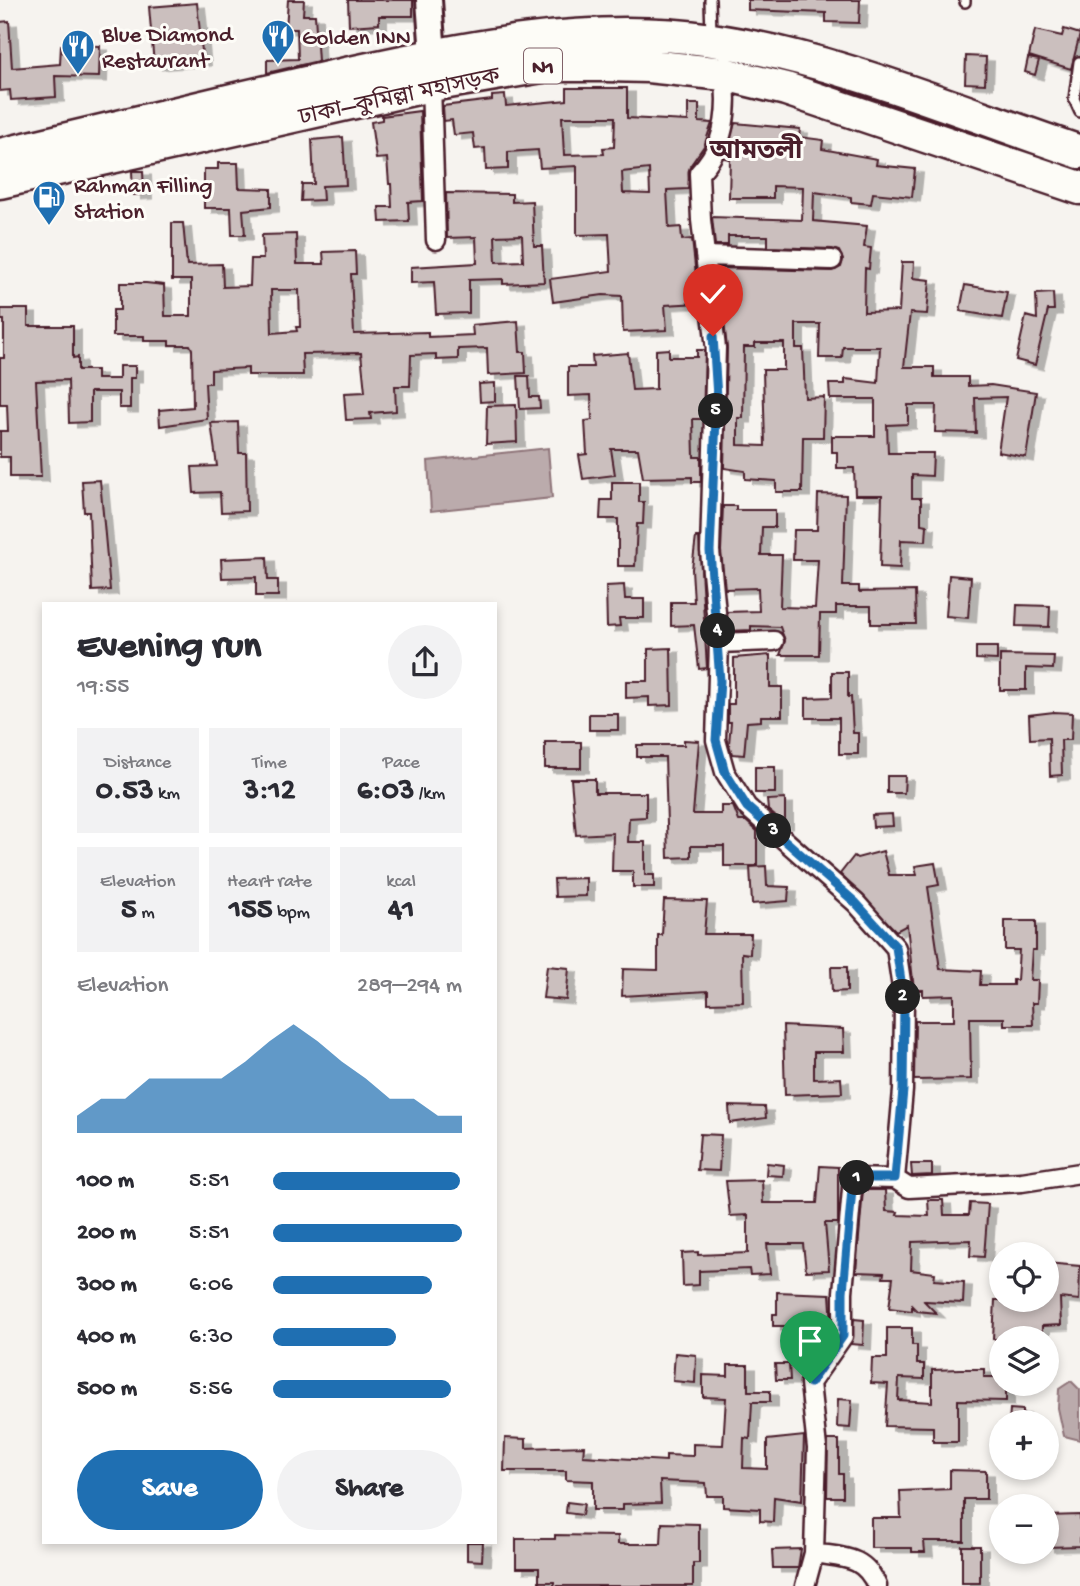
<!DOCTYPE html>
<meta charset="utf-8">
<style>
body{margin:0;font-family:"Gochi Hand","Noto Sans Bengali",sans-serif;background:#f2f2f3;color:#2b2b33;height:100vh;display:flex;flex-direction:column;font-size:26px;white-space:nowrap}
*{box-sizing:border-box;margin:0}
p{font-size:23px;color:#7c7c81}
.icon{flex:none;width:38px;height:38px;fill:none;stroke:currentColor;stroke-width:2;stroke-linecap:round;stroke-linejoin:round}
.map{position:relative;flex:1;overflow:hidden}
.side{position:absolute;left:42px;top:602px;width:455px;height:942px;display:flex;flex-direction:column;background:#fff;border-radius:0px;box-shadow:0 4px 10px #0003}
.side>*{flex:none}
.buttons{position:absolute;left:989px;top:1242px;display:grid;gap:14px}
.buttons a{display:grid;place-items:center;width:70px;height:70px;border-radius:50%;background:#fff;box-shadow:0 4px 10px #0003;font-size:35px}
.pin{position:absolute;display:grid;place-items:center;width:60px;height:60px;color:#fff;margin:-72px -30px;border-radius:50% 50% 50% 0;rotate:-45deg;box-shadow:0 0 7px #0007}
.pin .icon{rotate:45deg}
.km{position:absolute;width:35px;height:35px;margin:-18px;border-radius:50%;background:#222;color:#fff;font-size:19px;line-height:35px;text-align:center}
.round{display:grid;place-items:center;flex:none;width:74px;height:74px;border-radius:37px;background:#f2f2f3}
.overview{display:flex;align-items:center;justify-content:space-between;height:119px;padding:0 35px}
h1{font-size:38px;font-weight:700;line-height:52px}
.stats{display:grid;grid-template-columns:repeat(3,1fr);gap:10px;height:119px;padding:7px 35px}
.stats div{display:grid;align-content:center;border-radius:0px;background:#f2f2f3;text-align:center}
.stats b{font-size:30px;font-weight:700}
.stats small{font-size:19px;font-weight:400}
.stats p{font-size:19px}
.chart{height:196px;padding:14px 35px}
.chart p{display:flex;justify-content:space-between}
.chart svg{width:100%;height:126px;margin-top:7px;fill:#1f6fb2;opacity:.7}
.action{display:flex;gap:14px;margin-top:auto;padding:14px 35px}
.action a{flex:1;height:80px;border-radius:42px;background:#1f6fb2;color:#fff;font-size:28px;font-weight:700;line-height:80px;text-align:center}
.action a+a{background:#f2f2f3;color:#2b2b33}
ul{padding:0 35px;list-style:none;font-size:23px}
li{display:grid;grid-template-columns:112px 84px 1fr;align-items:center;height:52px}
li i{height:18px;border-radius:9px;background:#1f6fb2}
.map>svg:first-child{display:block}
.water{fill:#bbabac;stroke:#8e7378;stroke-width:2}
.building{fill:#cbbfbe;stroke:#4a1f2b;stroke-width:2;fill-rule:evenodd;filter:url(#shadow)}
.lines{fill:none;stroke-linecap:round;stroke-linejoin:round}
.lane-casing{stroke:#4a1f2b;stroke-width:14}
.street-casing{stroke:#4a1f2b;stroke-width:23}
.secondary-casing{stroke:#4a1f2b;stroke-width:30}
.highway-casing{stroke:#4a1f2b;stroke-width:37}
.lane{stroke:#fdfcf7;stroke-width:9}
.street{stroke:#fdfcf7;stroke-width:18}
.secondary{stroke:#fdfcf7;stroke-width:24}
.highway{stroke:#fdfcf7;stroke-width:32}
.route-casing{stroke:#fff;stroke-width:14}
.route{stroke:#1f6fb2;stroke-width:9}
.labels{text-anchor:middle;stroke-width:6;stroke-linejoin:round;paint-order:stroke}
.shield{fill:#fdfcf7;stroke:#806168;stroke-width:2}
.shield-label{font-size:21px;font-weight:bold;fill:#4a1f2b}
.poi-label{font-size:23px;fill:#4a1f2b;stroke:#fdfcf7;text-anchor:start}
.street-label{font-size:23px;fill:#4a1f2b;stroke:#fdfcf7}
.quarter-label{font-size:26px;font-weight:bold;fill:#4a1f2b;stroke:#fdfcf7}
</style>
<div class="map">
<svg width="1080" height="1586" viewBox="0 0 1080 1586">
<defs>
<filter id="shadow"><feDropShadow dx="8" dy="4.5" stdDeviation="0" flood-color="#0004"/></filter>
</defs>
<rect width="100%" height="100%" fill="#f6f3ef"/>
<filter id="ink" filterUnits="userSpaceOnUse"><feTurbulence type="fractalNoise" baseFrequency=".0143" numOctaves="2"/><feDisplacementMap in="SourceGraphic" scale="14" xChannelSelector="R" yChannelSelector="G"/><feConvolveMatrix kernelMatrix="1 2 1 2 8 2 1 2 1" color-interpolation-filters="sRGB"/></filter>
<g filter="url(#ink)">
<!-- water -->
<path class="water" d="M548,448L552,498L431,511L428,461Z
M1071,1381L1080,1390V1440L1064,1436L1058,1408L1059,1389Z"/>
<!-- building -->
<path class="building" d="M288,0H304L303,15H315L318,61L267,73V60L298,59L297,29H286Z
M348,0H413V16H379V24L349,26Z
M748,0H860L859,23L826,22V13L748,10Z
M197,3L203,61L154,65L149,7Z
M9,21L12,68L60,64L61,45L100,46L99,77L55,76L56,97L11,100L10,90L0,91V22Z
M1064,29L1080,34L1071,69L1029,56L1035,30L1062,36Z
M966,56L986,57L985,84L965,83Z
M1028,58L1039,60L1035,75L1025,72Z
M567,88H627V118L688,121V104H699V122L712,123L704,146L690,166L688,189L667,190L669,228L681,227L682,240L692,239L699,303L665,305L667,330L623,332L622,296L603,295L553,302L550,279L611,271L609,234L577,235V166L540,168L538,150L508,152V169L486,170L485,148L475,149L473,133L454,135L452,120L444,121L443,106L492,100V96L505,95L506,106L567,100ZM562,117H615L614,147L603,148L604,154L564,155ZM649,169L650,194L623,193L622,172Z
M420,111L423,201L408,202L409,221L380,222L379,207H392L391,184H389L387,158L376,159L371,122L382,120V116Z
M735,123L800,129L799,137L823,140L822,149L877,159L876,165L915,169L912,197L873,193L871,204L851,202V197L814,192L813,221L867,226L864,247L871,248L869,269L865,268L864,312L899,311L902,262H914L913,278L930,280L927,314L910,313L904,367H934V377H968V386L991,385L1036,392L1026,457L998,452L1006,397L975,398L976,433L935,432L936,405H908V424L887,425L888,453H933L932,476L912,475V498H921V524L927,525L926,541L901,540L900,568L880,567L882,495H855L854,468H837V452H832V436H875V399H830L829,384H845V379L878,383L880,347H843L842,358H819L820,324H796V348H803L805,398L824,397L823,437H803L802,492H776V481L745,479V471L724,468L727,348L718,268L832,271L841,267L843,260L839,251L832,249L768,247V236H728V245H715L712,217L802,220L803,187L773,186V198H729L730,159L724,158ZM755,343H784V370H763L765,446L738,445V418H743L744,347H755Z
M343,137L346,185L322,186L323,200L301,201L302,184H314L312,140Z
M218,163H238L239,188L271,189V207L243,210L245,235H232L231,208H204V169H218Z
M132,171H143L144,194L133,195Z
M446,193L512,194V202L532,201L534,246H542L544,282L503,284V279L469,280V313L436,314L434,282L411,283V267L477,263L476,237L447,238ZM522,235L523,261L496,262L495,236Z
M172,223H183L187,265L222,264L223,287L250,286L251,259H263L262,235L296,234L297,264H324L323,252L355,251L356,274H351L354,334L428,332V337L473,335L472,325L518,321L520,352H525L526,373L488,375L487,348L458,349V359L436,360V354L411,355L410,386H395L396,411L370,413L371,419L346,420L344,393L365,392L361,353L302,354L303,375H248V368L211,370V383H205L207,419L160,426L159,410L193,407L192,349L190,345H169V341H144V336H113V310H120V283H146L164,285L165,316H191V280H172ZM271,290H299L300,327H296L297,331L272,333Z
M965,285L1007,292L1002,318L960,311Z
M1053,293L1054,310H1048L1035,365L1016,360L1026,316L1037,319L1036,294Z
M1,309H28V326H73V358L78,357V370H97V379H119V366H135V378H130V408H119V392H90V422L69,423L68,380L36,381L41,477H10V457H0V431H8L7,404H0V358H4V320H1Z
M669,349V357H697V350H705L703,419H693L694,457H701V482H692V477L643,478L638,449H611L615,475L583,479L579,455L587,454L585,421L592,420L591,395L568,396V367H593L592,356L628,353L632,390L656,389V350Z
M518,376H529L530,397H539L540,408L520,409Z
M495,383V401L480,402L479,384Z
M516,405L517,442L486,444L487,406Z
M238,422L239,453H246L247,511L221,512L220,492L194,493L192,467L217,466L211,423Z
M100,480L110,590L92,591L89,512H84L82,481Z
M612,482H639V502H644L643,524H637L635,566H618V519H600L601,500H612Z
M818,494L846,495L843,586H859V592L915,591L916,624H871V606H836V614H820L819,655H780L785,641L780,627L751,626V630L729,631L727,612L759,611L758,588L725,589L721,551L723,506H736V510H775V527H762L761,555H782L780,607L815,608L818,560H793L794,530H817Z
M696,537H699L707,668L699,669L694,625L671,626V602H694L692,569Z
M267,557L268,580H278V596H256V577L222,578L221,559Z
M949,575L971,577L968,618L946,616Z
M624,585L625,599H644V618H619L620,626L607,627L606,586Z
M1017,605L1050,606L1049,627L1016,626Z
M976,647H997V660L976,659Z
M671,648L672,705L649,706V697L626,698V681H648V649Z
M770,655V687H782V716H761V721L747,722L744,755L732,754L729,744L731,722H728V704H734V658Z
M1000,655L1054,656L1053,669L1026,668V690H1000Z
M832,672H848V697H851L853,733H858V754H839V718H806V698L832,697Z
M1054,712L1072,713L1071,740H1061L1062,775L1050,776L1049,738L1030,739L1029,715Z
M589,714H618V730H589Z
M684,740L699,741L693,814H721V806H733L739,821H746L757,831V866H724V846H691V857L668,858L665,757H637V745H684Z
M545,742H581V768H545Z
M755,767H775V793H755Z
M887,776H905L904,793H887Z
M571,779H595V793H646V817L629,818L628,842H645V875H654V887H633V871H612L613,833L576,835Z
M785,799V824H784L768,810L767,800Z
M892,814L893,826L873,827L872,815Z
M883,851L889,875H917L915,866L935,863L939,885L928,887L940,969L981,971L980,985H1013V980H1017L1019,950H1005V921H1036V950H1032L1030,980H1038L1037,1003H1032L1033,1025H1004V1018H970L971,1079L914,1080L915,1021H954V995L923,996V990H914L907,925L896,931L840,874L854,856L857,858Z
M766,866L767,886L789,887L788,901L752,904L750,867Z
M586,878V896L555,897L554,879Z
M664,900L707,901L704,934H751L750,954L742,953L743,1002L708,1003V991L622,996L623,969L658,970V935H662Z
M547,966L569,968L566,1000L543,998Z
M831,967H847V991L832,992Z
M783,1026L843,1029L844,1052H814V1079L841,1078L842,1093L785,1095Z
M729,1106L765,1107L766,1118L730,1123Z
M700,1134L721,1135L719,1171L697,1170Z
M767,1163L784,1165L783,1176L766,1175Z
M911,1164H932V1175L912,1176Z
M820,1166L838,1167V1223H825L829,1270L806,1271L803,1244H767L770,1274L750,1275L749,1269L699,1271V1285L683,1286L682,1253L698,1252V1255L748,1253V1215L730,1216L726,1181L762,1180L763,1203H817Z
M863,1190H885L886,1211L898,1212L897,1215L929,1216L928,1200H943L944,1215H969L970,1203L988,1204L984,1257L970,1256L971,1240L912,1242L911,1270L935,1273L934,1280L964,1282L963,1303L924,1301L936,1313L917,1311L912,1306V1311L889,1308L893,1278H883L884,1273L856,1272Z
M1046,1263L1080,1266L1079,1300L1060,1298L1061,1325L1042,1326V1339H993L995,1300H1046Z
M777,1292L830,1294L832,1326H773V1314H777Z
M854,1319L864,1320L863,1345L851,1344Z
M887,1328H912V1345H917V1364H924V1379L899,1378L898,1400L932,1402V1370L961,1369H984V1377H1001V1384H1006V1401L958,1400V1442H933V1427L885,1426L888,1384L871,1383L872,1358H887Z
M675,1353L696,1355L695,1383L673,1381Z
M775,1364H789L790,1380H776Z
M728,1365H748V1391H770V1402H752L750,1439L744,1438L743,1468L767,1469V1440L804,1436L802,1501L774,1497L773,1522L760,1521V1509L723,1507V1496H707L706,1483L660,1481L661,1503L623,1504V1510H593V1481L566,1480V1471H504L505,1438L526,1439V1448L584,1446L583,1456L666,1461V1455L693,1456V1444L723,1445L726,1398L703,1397V1375L728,1376Z
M838,1399L852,1400L850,1428L837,1427Z
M1010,1409L1023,1410V1423H1009Z
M828,1440H839V1474H843V1497H827Z
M950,1470L986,1471V1499H964V1541H924L925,1552H912V1548H871V1518H901L900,1491L950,1489Z
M567,1502L584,1504L582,1515L566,1513Z
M1080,1515V1546L1046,1547V1516Z
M662,1523L699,1524V1563H693V1586H554V1582H539V1568H516V1539H555V1535L618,1536V1544H661Z
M467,1542H483L482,1561L467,1560Z
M962,1546H980V1583H962Z
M801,1549L798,1568H773L772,1550Z"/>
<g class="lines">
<defs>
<path id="lane" d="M710,0L711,35
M965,2V0
M1079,62L1074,99L1080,112"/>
<path id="street" d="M724,74C729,109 725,147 699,173L701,220L716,348L710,551L719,643L716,740L725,772L747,807L856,903L896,948L904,1001L903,1090L895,1179L853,1178L843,1292V1336L810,1383L817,1448L814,1553L805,1586
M431,85L436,240
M705,256L832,260
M719,643L774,641
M895,1179L909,1188L1022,1182L1080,1173
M814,1553C843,1558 864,1555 877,1586"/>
<path id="secondary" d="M429,0L433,55"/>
<path id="highway" d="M0,155C110,129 221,102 332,77C457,50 583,21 712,40C836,58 961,112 1080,152
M0,182L431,85L548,65H606L648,66L724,74L786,89L1080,188"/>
</defs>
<!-- lane casing -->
<use href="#lane" class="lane-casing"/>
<!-- street casing -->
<use href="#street" class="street-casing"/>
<!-- secondary casing -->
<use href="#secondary" class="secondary-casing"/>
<!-- highway casing -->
<use href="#highway" class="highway-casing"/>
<!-- lane -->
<use href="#lane" class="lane"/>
<!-- street -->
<use href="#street" class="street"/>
<!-- secondary -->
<use href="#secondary" class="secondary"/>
<!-- highway -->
<use href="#highway" class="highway"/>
</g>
</g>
<g class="lines" filter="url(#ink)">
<defs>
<path id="route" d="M713,336L717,397L710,551L720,681L716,740L725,772L747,807L856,903L896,947L904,1001L903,1090L895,1178H853L843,1292V1336L810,1383"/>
</defs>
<!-- route casing -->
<use href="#route" class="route-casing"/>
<!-- route -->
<use href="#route" class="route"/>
</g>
<!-- icons -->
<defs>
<symbol id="restaurant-pin" viewBox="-11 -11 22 30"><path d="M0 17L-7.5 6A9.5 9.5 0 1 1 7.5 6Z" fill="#1f6fb2" stroke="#fdfcf7"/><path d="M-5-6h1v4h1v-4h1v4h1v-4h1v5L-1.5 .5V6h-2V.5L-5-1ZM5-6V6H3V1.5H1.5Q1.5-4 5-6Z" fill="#fff"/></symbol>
<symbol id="fuel-pin" viewBox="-11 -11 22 30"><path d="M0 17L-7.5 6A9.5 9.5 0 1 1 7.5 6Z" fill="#1f6fb2" stroke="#fdfcf7"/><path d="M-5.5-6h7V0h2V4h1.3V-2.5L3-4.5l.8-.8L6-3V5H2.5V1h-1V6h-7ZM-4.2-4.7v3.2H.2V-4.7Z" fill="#fff"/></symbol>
</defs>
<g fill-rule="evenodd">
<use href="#restaurant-pin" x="259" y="17" width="38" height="52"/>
<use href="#restaurant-pin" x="59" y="27" width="38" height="52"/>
<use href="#fuel-pin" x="30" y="178" width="38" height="52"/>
</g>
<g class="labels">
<!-- shield labels -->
<rect class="shield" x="524" y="48.5" width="38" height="35" rx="5"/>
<g class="shield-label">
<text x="543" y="73">N1</text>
</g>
<!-- poi labels -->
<g class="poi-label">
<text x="102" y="41">Blue Diamond<tspan x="102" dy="26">Restaurant</tspan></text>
<text x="302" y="44">Golden INN</text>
<text x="74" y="192">Rahman Filling<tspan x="74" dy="26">Station</tspan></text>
</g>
<!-- street labels -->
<g class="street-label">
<text transform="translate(399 95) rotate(-12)" y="8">ঢাকা–কুমিল্লা মহাসড়ক</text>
</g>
<!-- quarter labels -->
<g class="quarter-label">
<text x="756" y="158">আমতলী</text>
</g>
</g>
</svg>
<div class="buttons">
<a><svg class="icon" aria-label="locate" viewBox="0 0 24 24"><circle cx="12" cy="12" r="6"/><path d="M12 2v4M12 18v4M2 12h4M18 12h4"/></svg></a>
<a><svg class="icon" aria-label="layers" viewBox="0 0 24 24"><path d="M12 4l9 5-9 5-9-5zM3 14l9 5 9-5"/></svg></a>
<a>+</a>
<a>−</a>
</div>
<div class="pin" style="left:810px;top:1383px;background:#1e9e55"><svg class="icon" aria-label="arrive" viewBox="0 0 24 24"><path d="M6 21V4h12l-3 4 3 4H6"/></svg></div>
<div class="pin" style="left:713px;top:336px;background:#d93025"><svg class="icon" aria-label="check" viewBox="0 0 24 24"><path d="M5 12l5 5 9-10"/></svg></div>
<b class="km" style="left:857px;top:1178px">1</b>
<b class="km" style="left:903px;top:997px">2</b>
<b class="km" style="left:774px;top:831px">3</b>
<b class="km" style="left:718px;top:631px">4</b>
<b class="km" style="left:716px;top:411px">5</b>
<section class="side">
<div class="overview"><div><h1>Evening run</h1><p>19:55</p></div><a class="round"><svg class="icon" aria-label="share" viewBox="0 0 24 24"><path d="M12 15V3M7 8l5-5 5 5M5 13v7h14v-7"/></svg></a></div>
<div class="stats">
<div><p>Distance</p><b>0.53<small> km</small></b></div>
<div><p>Time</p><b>3:12</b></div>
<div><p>Pace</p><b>6:03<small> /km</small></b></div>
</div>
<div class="stats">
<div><p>Elevation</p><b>5<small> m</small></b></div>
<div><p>Heart rate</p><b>155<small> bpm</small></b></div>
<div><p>kcal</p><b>41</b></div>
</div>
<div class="chart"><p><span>Elevation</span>289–294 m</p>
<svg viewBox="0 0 160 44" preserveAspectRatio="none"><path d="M0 44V38L10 32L20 32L30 25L40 25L50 25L60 25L70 19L80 12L90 6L100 12L110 19L120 25L130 32L140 32L150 38L160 38V44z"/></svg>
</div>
<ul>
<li><b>100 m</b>5:51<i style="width:99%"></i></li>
<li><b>200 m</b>5:51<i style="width:100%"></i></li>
<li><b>300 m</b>6:06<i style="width:84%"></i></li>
<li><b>400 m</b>6:30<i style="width:65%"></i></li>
<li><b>500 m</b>5:56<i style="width:94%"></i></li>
</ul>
<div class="action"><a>Save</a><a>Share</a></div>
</section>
</div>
